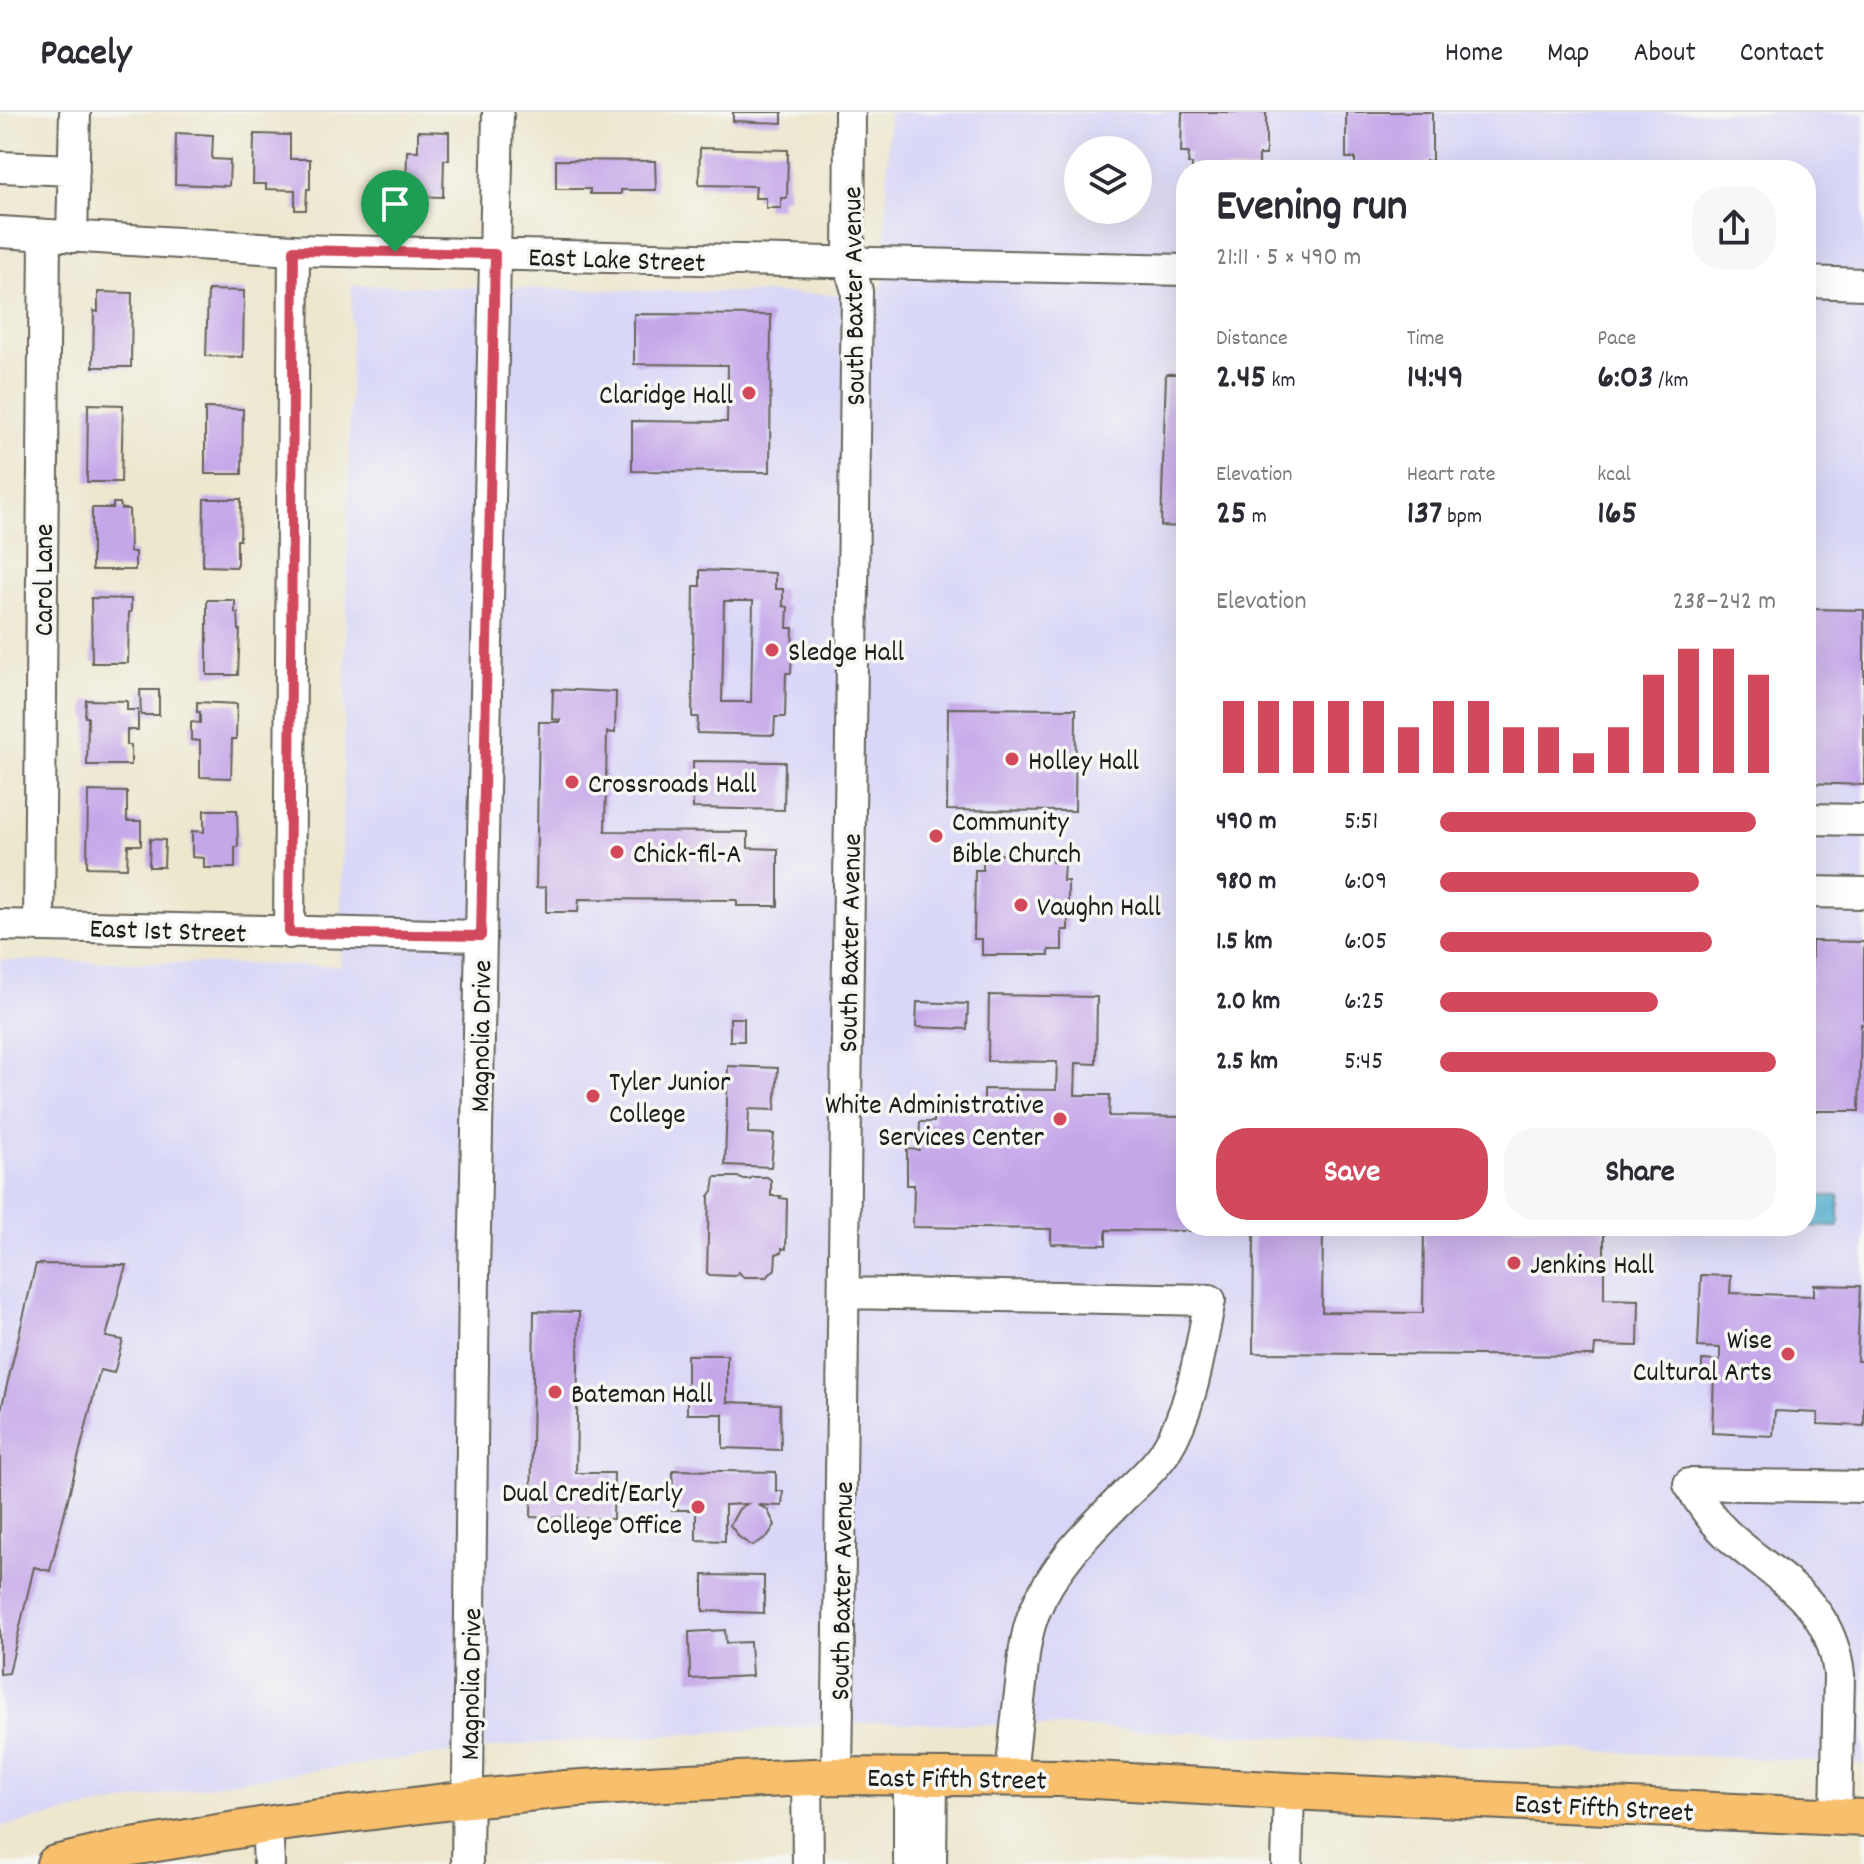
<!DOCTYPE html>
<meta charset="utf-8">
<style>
body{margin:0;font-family:Dekko,sans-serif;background:#f7f7f7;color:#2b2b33;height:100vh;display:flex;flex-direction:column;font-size:30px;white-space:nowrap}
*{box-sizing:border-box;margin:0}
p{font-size:26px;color:#7c7c81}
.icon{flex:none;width:44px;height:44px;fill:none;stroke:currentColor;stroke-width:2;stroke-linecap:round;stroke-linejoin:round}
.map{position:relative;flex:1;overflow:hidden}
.panel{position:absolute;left:1176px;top:48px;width:640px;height:1076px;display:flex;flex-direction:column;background:#fff;border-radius:32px;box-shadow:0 8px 32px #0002}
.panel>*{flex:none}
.buttons{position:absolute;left:1064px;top:24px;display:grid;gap:16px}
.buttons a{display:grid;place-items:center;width:88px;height:88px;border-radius:50%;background:#fff;box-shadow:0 8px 32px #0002;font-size:40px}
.pin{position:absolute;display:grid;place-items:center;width:68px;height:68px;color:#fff;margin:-82px -34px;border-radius:50% 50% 50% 0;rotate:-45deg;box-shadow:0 0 8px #0007}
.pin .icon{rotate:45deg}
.round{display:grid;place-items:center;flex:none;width:84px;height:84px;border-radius:32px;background:#f7f7f7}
.head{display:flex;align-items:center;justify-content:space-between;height:136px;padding:0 40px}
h1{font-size:44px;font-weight:700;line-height:60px}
.figures{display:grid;grid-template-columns:repeat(3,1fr);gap:12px;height:136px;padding:8px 40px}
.figures div{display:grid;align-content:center}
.figures b{font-size:34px;font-weight:700}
.figures small{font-size:22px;font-weight:400}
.figures p{font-size:22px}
.chart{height:224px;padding:16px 40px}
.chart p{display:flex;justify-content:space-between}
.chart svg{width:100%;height:144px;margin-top:8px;stroke:#d1495b;stroke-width:6}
.primary-button{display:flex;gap:16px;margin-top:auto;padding:16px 40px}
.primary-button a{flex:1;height:92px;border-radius:32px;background:#d1495b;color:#fff;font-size:32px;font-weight:700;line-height:92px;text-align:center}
.primary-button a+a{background:#f7f7f7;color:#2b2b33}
ul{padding:0 40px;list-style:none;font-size:26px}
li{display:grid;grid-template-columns:128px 96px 1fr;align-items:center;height:60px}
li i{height:20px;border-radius:10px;background:#d1495b}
header{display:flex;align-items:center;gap:48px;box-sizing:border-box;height:112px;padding:0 40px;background:#fff;border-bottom:2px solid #e1e1e2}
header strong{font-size:38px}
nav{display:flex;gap:44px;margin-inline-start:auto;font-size:28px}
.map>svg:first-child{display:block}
.built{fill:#d9d7f7;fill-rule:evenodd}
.water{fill:#56b5d5;stroke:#396878;stroke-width:2}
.building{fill:#c4a6e9;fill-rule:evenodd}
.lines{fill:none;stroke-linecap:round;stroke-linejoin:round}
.minor-casing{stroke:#65635a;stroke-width:34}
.major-casing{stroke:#65635a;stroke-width:40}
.minor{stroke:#fff;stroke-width:30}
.major{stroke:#f8bf6c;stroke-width:36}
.route-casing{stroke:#fff;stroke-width:16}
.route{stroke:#d1495b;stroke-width:10}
.poi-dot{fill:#d1495b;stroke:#f6f6f2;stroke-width:3}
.labels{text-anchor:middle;stroke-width:7;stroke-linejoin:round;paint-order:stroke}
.street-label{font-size:28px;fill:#1c1c1c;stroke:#f6f6f2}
.poi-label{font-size:28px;fill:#1c1c1c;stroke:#f6f6f2;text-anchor:start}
</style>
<header>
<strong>Pacely</strong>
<nav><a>Home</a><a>Map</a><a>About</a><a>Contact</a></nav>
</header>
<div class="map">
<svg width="1864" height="1752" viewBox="0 0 1864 1752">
<rect width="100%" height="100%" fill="#f6f6f2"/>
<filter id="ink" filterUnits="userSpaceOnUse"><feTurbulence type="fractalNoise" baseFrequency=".0125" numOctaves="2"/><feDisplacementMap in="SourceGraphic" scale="16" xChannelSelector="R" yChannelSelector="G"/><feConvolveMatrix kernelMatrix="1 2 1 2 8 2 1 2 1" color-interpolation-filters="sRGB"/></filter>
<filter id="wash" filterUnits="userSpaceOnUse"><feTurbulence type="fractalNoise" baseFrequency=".006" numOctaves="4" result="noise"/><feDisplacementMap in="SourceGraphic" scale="32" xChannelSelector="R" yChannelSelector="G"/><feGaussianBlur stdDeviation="1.8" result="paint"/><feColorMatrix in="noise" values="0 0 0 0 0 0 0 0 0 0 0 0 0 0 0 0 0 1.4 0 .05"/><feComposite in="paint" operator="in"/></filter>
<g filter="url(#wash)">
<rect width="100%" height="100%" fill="#ede7ce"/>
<!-- built -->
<path class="built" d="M889,0H1864V1652L1079,1615L877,1610L529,1632L392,1648L237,1669L90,1696L0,1715V848L340,854L352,173L875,183L884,171ZM1078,38H1138V98H1078ZM1186,58H1806V1114H1186Z"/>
<!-- water -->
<path class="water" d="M1806,1084H1839V1115L1789,1114H1806Z"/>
<g id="blocks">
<!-- building -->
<path class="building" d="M733,0H782V11L733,9Z
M1182,0H1266V43H1259V58H1192V52H1188L1189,41H1181Z
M1346,0H1432V49H1426V56H1423V58H1358V54H1355V46H1346Z
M418,19L449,20V48H444L443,85L406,84L407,39H418Z
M176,21L213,23L212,47L230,48L229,74L175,72Z
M254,22L290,23V47H310V77H307L306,98H295V78L266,77V72H253Z
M700,36L788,38L787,86H781V96H766V86H755L756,74L699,73Z
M556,48L655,49L656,78H621V82H590V77H556Z
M208,178L244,179L243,245L206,244Z
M98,180L132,181L131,255H93L94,199L98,200Z
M634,202L771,203L770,360L632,359V309L727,310L728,253L634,252Z
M1166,262H1186V415L1161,414Z
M88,292L123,293L121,370H87Z
M205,296L243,297L242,362H205Z
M204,387H241L240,428H237V455L203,454Z
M113,391H120L121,397H129L130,440H135V458H92V396H113Z
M700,458L775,461V477H783V494L788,495L787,516H793L791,561H786L785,605H775L774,623L697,621L698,605H692L694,474H700ZM724,489H753L751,590H722Z
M91,486L131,487V500H129L128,551H92Z
M207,488H235V501H238L239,518H240L238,563H207Z
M1806,497L1864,498V673L1806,671Z
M553,577L616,580L615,621L607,620L605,719L748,720V736L778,737V794H737V788L579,787L578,800H546V775L536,776L539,610H560V608L552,607Z
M140,578H159V603H141Z
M86,588L127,589V598H138V618H127V633H131V653H87L88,605H85Z
M197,590L237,592L236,627H232L231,666L200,665V629L191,628V610L200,611V600H197Z
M948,596L1076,597L1075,699L947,698Z
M693,649L785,650L784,698L693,696Z
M88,679L127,680V709H141V733H128L127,756L87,755Z
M204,698H237L238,735H235V756H204V746L192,745V719L204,720Z
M150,727L165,728L164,755H149Z
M983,742L1052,743V750H1064L1063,769H1068V818H1062V838H1049V843H982V827H974L975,758H983Z
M1812,829L1864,830V913L1861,912L1859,999H1806V867H1811Z
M989,883L1097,885L1096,952L1076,951L1075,983H1110L1109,1004L1186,1005V1114H1191V1119L1106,1118V1133L1051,1132V1117L913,1115L914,1073H907V1037L919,1038L920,1010H934V992L984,993V977L1056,978L1057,950L988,949Z
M917,890L968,892L967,917L916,915Z
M730,906H744V929H730Z
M728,954L778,956L775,998L749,997L748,1021L774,1022L771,1055L725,1053Z
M715,1065H738L741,1067H750L752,1065H767L771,1068V1084H781L780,1086L787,1087L786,1137L782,1136V1140L776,1142L775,1157L767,1165H743L739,1160L735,1164L710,1163L707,1161L709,1084L713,1079Z
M1254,1114H1323L1322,1200L1423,1201L1424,1114H1604V1187L1639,1188L1638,1234L1595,1233L1594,1244L1253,1241Z
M36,1152L126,1153L106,1225L123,1228L114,1261L100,1258L50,1459L34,1455L9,1561L0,1562V1302Z
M1701,1163L1731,1164L1730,1181L1814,1184V1173L1860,1174L1857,1249H1864V1314L1818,1312V1301L1775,1299L1773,1324L1712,1321L1714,1262H1702V1248L1720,1249V1236L1698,1235Z
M534,1199L579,1200L576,1361H614L613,1407L531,1405Z
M687,1243H727V1290L780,1292L781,1338L723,1336V1302H687Z
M673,1358L776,1360V1379H783L782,1394L758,1393L767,1397L775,1413L767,1425L752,1434L739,1425L730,1413L739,1397L747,1392L725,1393V1429L696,1428V1398H672Z
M703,1463L764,1464V1501L703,1499Z
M725,1518L726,1531L750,1530L752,1564L690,1567L689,1520Z"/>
</g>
</g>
<g filter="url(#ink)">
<use href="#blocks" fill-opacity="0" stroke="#65635a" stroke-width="2"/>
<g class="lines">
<defs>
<path id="minor" d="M0,55L74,58
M0,120L294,138L1186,158
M72,125L75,0
M1806,170L1864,172
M1806,707L1864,708
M1806,780L1864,781
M0,813L481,824
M39,814L45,123
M289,821L294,138
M844,1181L1210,1188C1200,1238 1193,1295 1165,1340C1154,1357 1137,1371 1123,1385C1089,1419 1052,1455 1034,1501C1025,1524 1023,1549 1021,1573C1017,1603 1014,1634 1011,1664
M1689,1372C1701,1392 1713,1410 1731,1426C1781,1470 1831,1489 1839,1563L1836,1705
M1689,1372L1864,1375
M837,1664L857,179L849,152L850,0
M807,1665L808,1752
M909,1665V1747L911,1752
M267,1713L269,1752
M467,1752L474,1164L498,0
M931,1752L932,1665
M1287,1752L1289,1679"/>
<path id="major" d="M55,1752L120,1737L279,1711L468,1687L566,1677L665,1671L837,1664L1059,1666L1289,1679L1864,1706"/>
</defs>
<!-- minor casing -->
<use href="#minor" class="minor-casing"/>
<!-- major casing -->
<use href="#major" class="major-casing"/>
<!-- minor -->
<use href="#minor" class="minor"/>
<!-- major -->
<use href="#major" class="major"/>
</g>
</g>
<g class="lines" filter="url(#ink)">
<defs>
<path id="route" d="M294,138L495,142L481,824L289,821Z"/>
</defs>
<!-- route casing -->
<use href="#route" class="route-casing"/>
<!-- route -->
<use href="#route" class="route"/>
</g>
<!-- markers -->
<g class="poi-dot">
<circle cx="749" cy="281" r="8"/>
<circle cx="772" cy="538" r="8"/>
<circle cx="1012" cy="647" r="8"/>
<circle cx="572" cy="670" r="8"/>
<circle cx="936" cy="724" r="8"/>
<circle cx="617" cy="740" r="8"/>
<circle cx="1021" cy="793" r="8"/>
<circle cx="593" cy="984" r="8"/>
<circle cx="1060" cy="1007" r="8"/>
<circle cx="1514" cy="1151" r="8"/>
<circle cx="1788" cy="1242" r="8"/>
<circle cx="555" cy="1280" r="8"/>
<circle cx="698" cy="1395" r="8"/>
</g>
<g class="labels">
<!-- street labels -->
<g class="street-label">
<text transform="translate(617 146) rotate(2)" y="10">East Lake Street</text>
<text transform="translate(852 184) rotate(-91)" y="10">South Baxter Avenue</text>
<text transform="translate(42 468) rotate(-90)" y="10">Carol Lane</text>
<text transform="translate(168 817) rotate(2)" y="10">East 1st Street</text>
<text transform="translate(848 831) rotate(-89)" y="10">South Baxter Avenue</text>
<text transform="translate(479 924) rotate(-89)" y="10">Magnolia Drive</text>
<text transform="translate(840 1479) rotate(-89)" y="10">South Baxter Avenue</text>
<text transform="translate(469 1572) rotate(-89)" y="10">Magnolia Drive</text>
<text transform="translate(957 1665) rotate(1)" y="10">East Fifth Street</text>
<text transform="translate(1604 1694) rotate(3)" y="10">East Fifth Street</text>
</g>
<!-- poi labels -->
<g class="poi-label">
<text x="733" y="291" text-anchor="end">Claridge Hall</text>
<text x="788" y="548">Sledge Hall</text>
<text x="1028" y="657">Holley Hall</text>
<text x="588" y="680">Crossroads Hall</text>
<text x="952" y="718">Community<tspan x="952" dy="32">Bible Church</tspan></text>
<text x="633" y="750">Chick-fil-A</text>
<text x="1037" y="803">Vaughn Hall</text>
<text x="609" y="978">Tyler Junior<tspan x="609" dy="32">College</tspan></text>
<text x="1044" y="1001" text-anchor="end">White Administrative<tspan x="1044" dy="32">Services Center</tspan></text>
<text x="1530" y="1161">Jenkins Hall</text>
<text x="1772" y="1236" text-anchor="end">Wise<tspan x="1772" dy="32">Cultural Arts</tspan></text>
<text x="571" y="1290">Bateman Hall</text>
<text x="682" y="1389" text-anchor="end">Dual Credit/Early<tspan x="682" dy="32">College Office</tspan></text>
</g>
</g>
</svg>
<div class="buttons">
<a><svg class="icon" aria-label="layers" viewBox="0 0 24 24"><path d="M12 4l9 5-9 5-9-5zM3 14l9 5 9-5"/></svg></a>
</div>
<div class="pin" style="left:395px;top:140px;background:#1e9e55"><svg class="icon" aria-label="arrive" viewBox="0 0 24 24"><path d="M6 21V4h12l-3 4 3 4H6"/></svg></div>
<section class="panel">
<div class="head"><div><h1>Evening run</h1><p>21:11 · 5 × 490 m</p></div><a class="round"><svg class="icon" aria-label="share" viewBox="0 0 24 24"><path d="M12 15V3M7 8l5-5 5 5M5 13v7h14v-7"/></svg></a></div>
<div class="figures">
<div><p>Distance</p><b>2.45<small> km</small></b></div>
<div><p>Time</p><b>14:49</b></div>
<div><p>Pace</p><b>6:03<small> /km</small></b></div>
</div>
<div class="figures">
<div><p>Elevation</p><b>25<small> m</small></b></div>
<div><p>Heart rate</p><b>137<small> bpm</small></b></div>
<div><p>kcal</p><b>165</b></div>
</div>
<div class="chart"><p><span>Elevation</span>238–242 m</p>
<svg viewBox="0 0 160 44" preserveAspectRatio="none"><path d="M5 44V22M15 44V22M25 44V22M35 44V22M45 44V22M55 44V30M65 44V22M75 44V22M85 44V30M95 44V30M105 44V38M115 44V30M125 44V14M135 44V6M145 44V6M155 44V14"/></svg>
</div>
<ul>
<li><b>490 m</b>5:51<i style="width:94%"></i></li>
<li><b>980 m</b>6:09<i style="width:77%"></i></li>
<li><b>1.5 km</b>6:05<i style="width:81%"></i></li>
<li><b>2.0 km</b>6:25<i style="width:65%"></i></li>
<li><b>2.5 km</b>5:45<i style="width:100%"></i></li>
</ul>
<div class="primary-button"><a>Save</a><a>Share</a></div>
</section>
</div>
